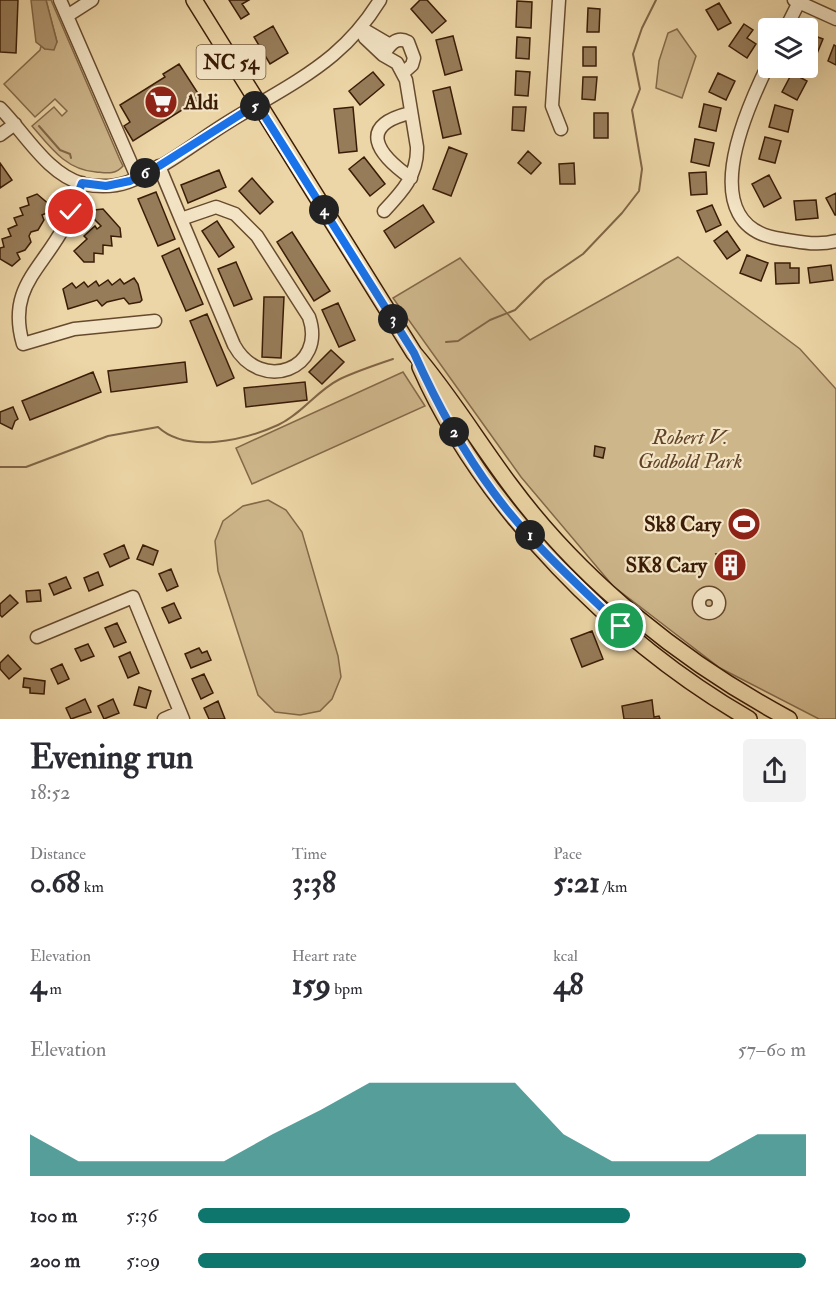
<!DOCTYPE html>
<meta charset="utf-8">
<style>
body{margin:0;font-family:"IM FELL Double Pica",serif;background:#f2f2f3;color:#2b2b33;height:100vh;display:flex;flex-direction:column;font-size:22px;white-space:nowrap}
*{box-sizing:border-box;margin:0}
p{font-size:20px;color:#7c7c81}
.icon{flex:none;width:33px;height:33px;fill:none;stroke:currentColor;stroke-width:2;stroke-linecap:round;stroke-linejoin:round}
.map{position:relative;height:719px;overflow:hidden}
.side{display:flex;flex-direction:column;background:#fff;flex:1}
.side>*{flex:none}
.buttons{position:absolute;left:758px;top:18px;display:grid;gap:12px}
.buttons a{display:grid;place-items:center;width:60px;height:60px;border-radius:6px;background:#fff;box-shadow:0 6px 24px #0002;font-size:30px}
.pin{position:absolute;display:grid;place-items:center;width:51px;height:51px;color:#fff;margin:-26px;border:3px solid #fff;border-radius:50%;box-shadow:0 2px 6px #0007}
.km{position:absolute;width:30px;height:30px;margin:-15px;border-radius:50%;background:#222;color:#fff;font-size:16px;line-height:30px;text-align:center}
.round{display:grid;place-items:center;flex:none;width:63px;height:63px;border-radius:6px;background:#f2f2f3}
.headline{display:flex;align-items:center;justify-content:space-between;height:102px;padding:0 30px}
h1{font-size:33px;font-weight:700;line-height:45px}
.stats{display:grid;grid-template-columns:repeat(3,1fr);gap:9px;height:102px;padding:6px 30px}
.stats div{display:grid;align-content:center}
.stats b{font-size:30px;font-weight:700}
.stats small{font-size:16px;font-weight:400}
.stats p{font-size:16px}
.chart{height:168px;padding:12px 30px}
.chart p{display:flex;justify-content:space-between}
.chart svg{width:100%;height:108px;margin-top:6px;fill:#0f766e;opacity:.7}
ul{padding:0 30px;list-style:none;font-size:20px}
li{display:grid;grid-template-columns:96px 72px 1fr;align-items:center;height:45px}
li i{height:15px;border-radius:8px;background:#0f766e}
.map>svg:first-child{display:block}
.green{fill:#ceb68b;stroke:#846948;stroke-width:1.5}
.water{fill:#b09670;stroke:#816546;stroke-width:1.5}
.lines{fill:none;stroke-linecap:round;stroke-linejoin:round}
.stream{stroke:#816546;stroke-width:2}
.building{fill:#977c59;stroke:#3b1c06;stroke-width:1.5}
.minor-casing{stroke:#674a2e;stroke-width:15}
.major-casing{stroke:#3b1c06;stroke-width:18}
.minor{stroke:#f3e4c5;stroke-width:12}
.major{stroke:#ecd5a6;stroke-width:15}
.route-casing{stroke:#fff;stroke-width:12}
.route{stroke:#1a73e8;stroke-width:8}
.labels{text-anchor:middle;stroke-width:4.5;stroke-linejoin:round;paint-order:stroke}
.shield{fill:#f3e4c5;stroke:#72583f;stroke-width:1.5}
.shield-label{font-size:20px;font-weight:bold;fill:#3b1c06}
.poi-label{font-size:21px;font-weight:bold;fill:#3b1c06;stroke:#f3e4c5;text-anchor:end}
.park-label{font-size:21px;font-style:italic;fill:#604227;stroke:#f3e4c5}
</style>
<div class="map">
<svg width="836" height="719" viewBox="0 0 836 719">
<rect width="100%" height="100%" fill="#ecd5a6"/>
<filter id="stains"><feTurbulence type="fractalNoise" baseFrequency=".00333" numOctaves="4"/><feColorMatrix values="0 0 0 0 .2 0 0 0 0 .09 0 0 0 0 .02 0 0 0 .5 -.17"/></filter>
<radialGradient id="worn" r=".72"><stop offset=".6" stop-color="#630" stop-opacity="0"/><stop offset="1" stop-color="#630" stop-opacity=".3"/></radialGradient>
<!-- green -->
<path class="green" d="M46,0H51L120,160L123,166C115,175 107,173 96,172C66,170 50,147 32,126L54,107L62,116L67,111L55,99L35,117L4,84L40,50L41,46L45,49L57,42Z
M677,29L696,56L682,98L656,88L659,61L668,33Z
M678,257L800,349L836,389V719H819L720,668L613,586L521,477L393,298L460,258L530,340Z
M403,372L425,406L252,484L236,448Z
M268,500L286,510L302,532L338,656L341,677L332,699L320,711L300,715L275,712L258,695L218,571L215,541L223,521L243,506Z"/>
<!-- water -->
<path class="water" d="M31,0H46L57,42L54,50L45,49L36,42Z"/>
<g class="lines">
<!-- stream -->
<path class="stream" d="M39,126L60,150L70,154L71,158
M446,342L458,341L490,320L515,310L545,280L583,254L622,213L639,191L642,169L632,110L640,89L633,54L642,28L656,0
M0,467H26L108,436L158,427C187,454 245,440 278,425C302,414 316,391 340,379C357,371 375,365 393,359"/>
</g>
<!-- building -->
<path class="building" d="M0,0H18L16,53L0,52Z
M229,0H249L242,4L249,14L241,19Z
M420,0H427L446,21L432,33L411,9Z
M517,1L532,2L531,28L516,27Z
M719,3L731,23L718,30L706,10Z
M588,8L600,9L599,32H587Z
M744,24L753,30L747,38L756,44L747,58L729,46Z
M273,26L288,53L270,64L254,37Z
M807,33L823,39L816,56L807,53Z
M453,36L462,70L445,75L436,40Z
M517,37L530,38L529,59L516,58Z
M834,45L836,46V65L828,61Z
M583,47H596V66H583Z
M179,64L201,98L133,141L124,126L130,122L120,105L165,77L163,74Z
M516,71L530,72L528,96L515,95Z
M373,72L384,85L360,105L349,91Z
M718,73L735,81L726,100L709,92Z
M792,73L807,81L797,100L782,92Z
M583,77H597L595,100L582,99Z
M450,87L461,134L443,138L433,91Z
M704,104L721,108L716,131L699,127Z
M775,105L793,110L788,132L769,127Z
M353,107L357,151L339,153L334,109Z
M513,107H526L524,131L512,130Z
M594,113H608V138H594Z
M765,137L781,141L775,163L759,159Z
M695,139L714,143L709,166L691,162Z
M449,147L467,154L451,196L433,189Z
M528,151L541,163L531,174L518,163Z
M364,157L385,184L370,196L349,169Z
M0,163L12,180L0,188Z
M574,163L575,184H560L559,164Z
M219,170L226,187L188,203L181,185Z
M706,172L707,194L691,195L689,173Z
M769,175L781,198L764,207L752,184Z
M252,178L273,202L260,214L239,191Z
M156,192L175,239L158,246L138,199Z
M836,193V215H835L826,198Z
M37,194L51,206L47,213L42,215L44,220L38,230L31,232L29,236L31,242L25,250L17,253L20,259L12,266L0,259V248L4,247L2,239L11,236L8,229L17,225L14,218L23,215L20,208L29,205L27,198Z
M816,200L818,218L796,220L794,201Z
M423,205L434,222L395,248L384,231Z
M712,205L721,225L706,232L697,211Z
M103,209L120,228L121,237L111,236L112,246L103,245V254L94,253V262H84L74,251L87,239L84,236L95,226L97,229L101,226L93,218L94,210Z
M217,221L234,247L219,257L202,231Z
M727,231L740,250L727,259L714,241Z
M292,232L330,291L314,301L277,242Z
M179,248L203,304L186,311L162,256Z
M747,255L768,263L761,281L740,273Z
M236,262L252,299L234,306L218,269Z
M775,263H790V268H799V283L776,284Z
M831,265L833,280L810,283L808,268Z
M134,278L138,284L142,300L140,302L129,304L124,298L107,302L102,306L97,300L68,309L63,289L72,283L76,288L84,282L88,287L96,281L99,286L108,280L112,285L120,279L124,284Z
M264,297H284L281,358L262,357Z
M338,303L355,340L339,347L322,310Z
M207,314L234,378L217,386L190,321Z
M331,350L344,362L322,384L309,372Z
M185,362L187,382L111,392L108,371Z
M93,372L101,392L30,420L22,401Z
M305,382L307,400L246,407L244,388Z
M13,407L18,419L15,421L12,429L0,423V412Z
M595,446L605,448L603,458L594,456Z
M124,545L129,558L110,567L104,554Z
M143,545L158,551L153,565L137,559Z
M716,554L730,555L746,562L739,568L738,575L717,570L720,561Z
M171,569L178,586L167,591L159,574Z
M98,572L103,585L89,591L84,578Z
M66,577L71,588L54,595L49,584Z
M40,590L41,601L27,602L26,591Z
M10,595L18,603L2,617L0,615V604Z
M174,603L181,618L169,623L162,608Z
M117,623L126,642L114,647L105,628Z
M592,631L603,659L582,667L571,639Z
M88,644L94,656L81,661L75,649Z
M199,648L202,653L207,651L211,660L191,668L185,654Z
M130,652L139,673L128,678L119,657Z
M8,655L21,669L9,679L0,669V663Z
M62,664L69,679L58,684L51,669Z
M204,674L213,693L201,699L192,679Z
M24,678L45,681L44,694L30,693V688L23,687Z
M139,687L151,691L146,708L134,705Z
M85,699L91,712L71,719L66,708Z
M113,699L119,713L104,719L98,706Z
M652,700L654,717L659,716L660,719H624L622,706Z
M218,701L225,719H209L204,708Z"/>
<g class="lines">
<defs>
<path id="minor" d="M60,0L137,177
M559,0L552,106L561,129
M794,0L836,19
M67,16L92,0
M361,28L365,38L383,55L397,63L406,80L417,147C418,175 402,192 384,211
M361,28L390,45
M786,28L799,2
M383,55C389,46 396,35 408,42L414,58L412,65L403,73
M768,65C745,112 693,227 781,239C799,242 819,246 836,241
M0,108C25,133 47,174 83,184C98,187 114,187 128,182C164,169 197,141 230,121C264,100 302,81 333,55C352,39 367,21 380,0
M410,113C357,126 377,154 411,178
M0,135L15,124
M159,166L181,219
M82,183C76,198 72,213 64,227C40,271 7,289 23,344L74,329L155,321
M216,207L235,214L257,236L309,317C327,369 261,394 234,345L181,219Z
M699 603a10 10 0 1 1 20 0a10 10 0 1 1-20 0Z
M37,637L133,597L183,719
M164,719L180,712"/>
<path id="major" d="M194,0L414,353C450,395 478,442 511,486C582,582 684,663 789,719
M420,367C482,508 617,643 749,719"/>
</defs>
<!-- minor casing -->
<use href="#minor" class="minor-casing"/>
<!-- major casing -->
<use href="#major" class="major-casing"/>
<!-- minor -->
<use href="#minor" class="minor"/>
<!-- major -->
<use href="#major" class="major"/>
</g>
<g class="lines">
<defs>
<path id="route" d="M71,212L82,183L106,186L130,181L159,166L257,104L414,353C436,402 462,450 494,493C530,542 577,584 621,626"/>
</defs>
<!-- route casing -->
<use href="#route" class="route-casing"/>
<!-- route -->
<use href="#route" class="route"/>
</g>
<!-- icons -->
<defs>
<symbol id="supermarket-disc" viewBox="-11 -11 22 22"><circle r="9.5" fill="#8f2418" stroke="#f3e4c5"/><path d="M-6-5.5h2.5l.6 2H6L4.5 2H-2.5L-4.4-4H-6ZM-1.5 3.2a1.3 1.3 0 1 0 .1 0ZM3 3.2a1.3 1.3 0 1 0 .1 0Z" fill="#fff"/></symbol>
<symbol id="stadium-disc" viewBox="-11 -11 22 22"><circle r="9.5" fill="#8f2418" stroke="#f3e4c5"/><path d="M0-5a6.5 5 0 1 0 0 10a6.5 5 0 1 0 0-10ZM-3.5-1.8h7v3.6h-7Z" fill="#fff"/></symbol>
<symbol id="building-disc" viewBox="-11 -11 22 22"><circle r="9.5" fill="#8f2418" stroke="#f3e4c5"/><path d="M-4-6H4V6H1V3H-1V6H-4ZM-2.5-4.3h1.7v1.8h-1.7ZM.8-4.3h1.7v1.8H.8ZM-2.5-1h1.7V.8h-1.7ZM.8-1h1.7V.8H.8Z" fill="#fff"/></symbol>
</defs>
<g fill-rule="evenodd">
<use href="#supermarket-disc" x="142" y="83" width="38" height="38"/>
<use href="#stadium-disc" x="725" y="505" width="38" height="38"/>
<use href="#building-disc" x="711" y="546" width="38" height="38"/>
</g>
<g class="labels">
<!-- shield labels -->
<rect class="shield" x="196.5" y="45" width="69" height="34" rx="4.5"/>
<g class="shield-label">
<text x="231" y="69">NC 54</text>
</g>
<!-- poi labels -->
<g class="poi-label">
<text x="184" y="109" text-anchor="start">Aldi</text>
<text x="721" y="531">Sk8 Cary</text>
<text x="707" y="572">SK8 Cary</text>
</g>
<!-- park labels -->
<g class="park-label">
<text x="690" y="444">Robert V.<tspan x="690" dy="24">Godbold Park</tspan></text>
</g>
</g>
<rect width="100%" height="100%" filter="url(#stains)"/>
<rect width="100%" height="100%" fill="url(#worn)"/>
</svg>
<div class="buttons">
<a><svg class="icon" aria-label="layers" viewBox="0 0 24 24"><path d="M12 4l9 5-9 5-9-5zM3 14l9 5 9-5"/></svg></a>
</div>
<div class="pin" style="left:621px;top:626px;background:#1e9e55"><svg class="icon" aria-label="arrive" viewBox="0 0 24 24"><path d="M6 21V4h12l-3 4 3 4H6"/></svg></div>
<div class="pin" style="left:71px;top:212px;background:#d93025"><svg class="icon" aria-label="check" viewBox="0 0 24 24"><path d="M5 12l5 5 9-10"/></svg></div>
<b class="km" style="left:530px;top:535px">1</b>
<b class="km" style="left:454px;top:432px">2</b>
<b class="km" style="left:393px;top:319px">3</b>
<b class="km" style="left:324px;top:210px">4</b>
<b class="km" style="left:255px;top:106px">5</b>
<b class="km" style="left:145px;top:173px">6</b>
</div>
<section class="side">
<div class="headline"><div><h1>Evening run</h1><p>18:52</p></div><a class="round"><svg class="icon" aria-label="share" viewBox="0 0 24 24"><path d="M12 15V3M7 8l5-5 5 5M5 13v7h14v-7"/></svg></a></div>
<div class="stats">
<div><p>Distance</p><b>0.68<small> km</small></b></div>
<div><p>Time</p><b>3:38</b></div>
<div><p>Pace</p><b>5:21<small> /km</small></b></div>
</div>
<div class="stats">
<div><p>Elevation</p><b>4<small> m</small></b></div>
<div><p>Heart rate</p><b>159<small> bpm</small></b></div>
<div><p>kcal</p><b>48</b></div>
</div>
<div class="chart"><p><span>Elevation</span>57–60 m</p>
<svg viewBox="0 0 160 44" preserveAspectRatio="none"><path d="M0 44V27L10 38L20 38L30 38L40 38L50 27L60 17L70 6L80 6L90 6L100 6L110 27L120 38L130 38L140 38L150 27L160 27V44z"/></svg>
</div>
<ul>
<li><b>100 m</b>5:36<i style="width:71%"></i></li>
<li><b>200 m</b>5:09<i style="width:100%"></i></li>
</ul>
</section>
